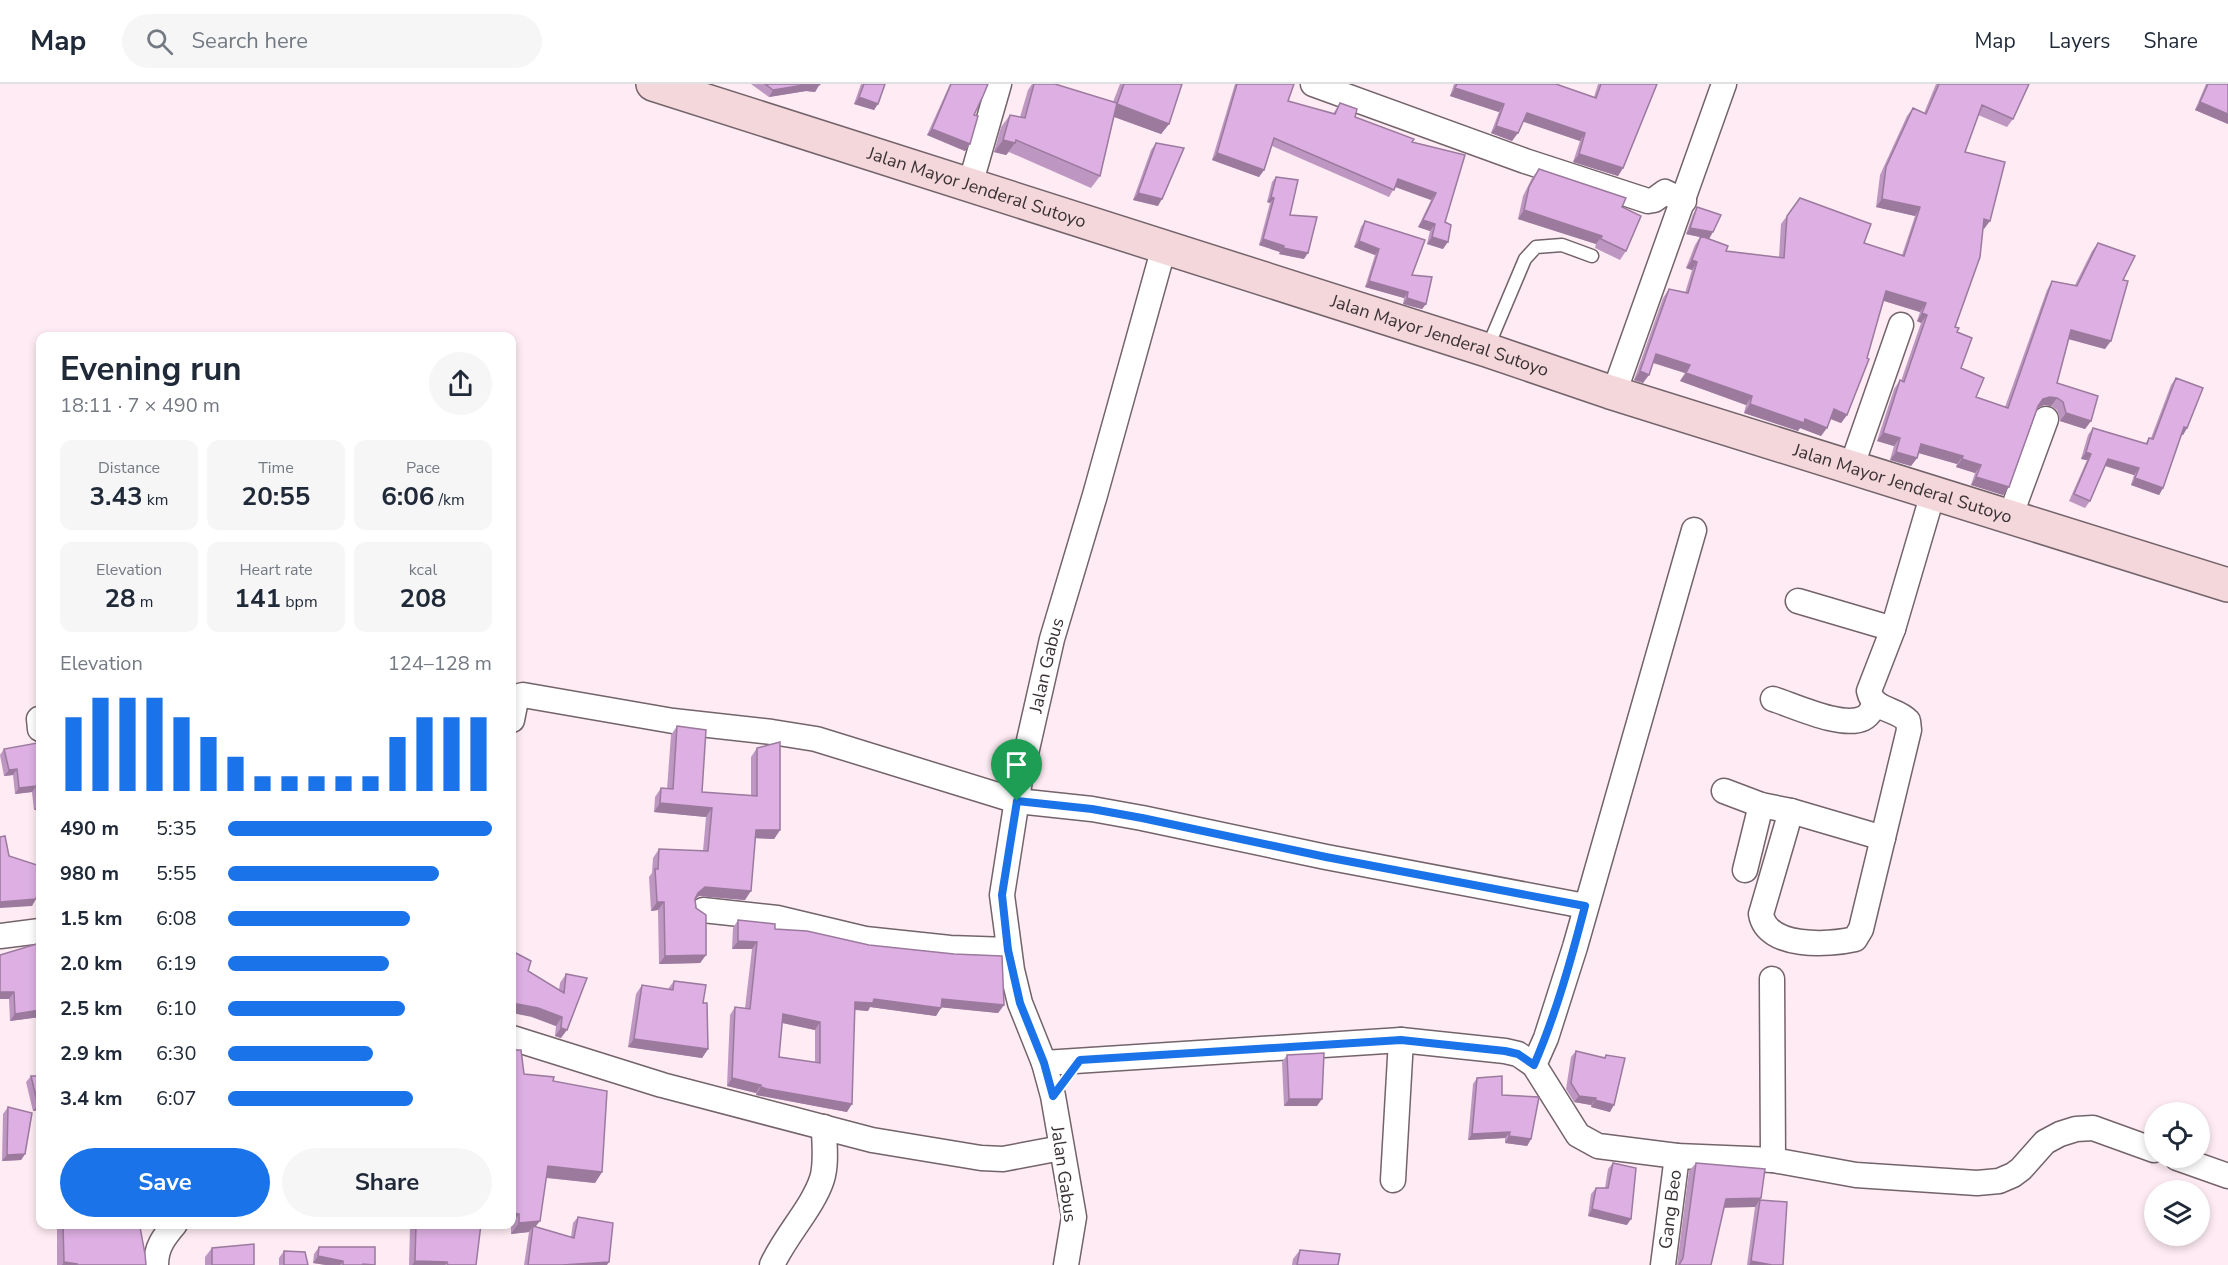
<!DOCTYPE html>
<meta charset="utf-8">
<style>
body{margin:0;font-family:"Nunito Sans",sans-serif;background:#f6f6f7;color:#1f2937;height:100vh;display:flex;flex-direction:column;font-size:22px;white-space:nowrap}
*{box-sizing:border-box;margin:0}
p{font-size:20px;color:#747a83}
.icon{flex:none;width:33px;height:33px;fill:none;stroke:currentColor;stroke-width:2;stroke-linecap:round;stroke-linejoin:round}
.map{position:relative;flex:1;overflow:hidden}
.sheet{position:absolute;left:36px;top:248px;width:480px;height:897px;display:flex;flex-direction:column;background:#fff;border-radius:12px;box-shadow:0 3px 9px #0003}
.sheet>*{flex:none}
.tools{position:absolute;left:2144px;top:1018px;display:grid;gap:12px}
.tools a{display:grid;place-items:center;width:66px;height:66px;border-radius:50%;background:#fff;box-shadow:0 3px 9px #0003;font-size:30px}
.pin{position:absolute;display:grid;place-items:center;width:51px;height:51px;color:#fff;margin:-62px -26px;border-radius:50% 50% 50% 0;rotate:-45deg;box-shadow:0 0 6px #0007}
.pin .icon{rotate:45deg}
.round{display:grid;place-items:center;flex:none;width:63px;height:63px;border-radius:32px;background:#f6f6f7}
.headline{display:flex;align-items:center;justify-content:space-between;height:102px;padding:0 24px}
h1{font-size:33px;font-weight:700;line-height:45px}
.metrics{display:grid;grid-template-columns:repeat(3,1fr);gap:9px;height:102px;padding:6px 24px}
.metrics div{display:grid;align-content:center;border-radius:12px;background:#f6f6f7;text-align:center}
.metrics b{font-size:26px;font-weight:700}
.metrics small{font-size:16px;font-weight:400}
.metrics p{font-size:16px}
.chart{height:168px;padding:12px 24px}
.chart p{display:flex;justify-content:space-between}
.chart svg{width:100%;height:108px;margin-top:6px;stroke:#1a73e8;stroke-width:6}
.button{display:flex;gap:12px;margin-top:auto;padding:12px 24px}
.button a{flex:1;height:69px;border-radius:36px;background:#1a73e8;color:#fff;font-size:24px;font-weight:700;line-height:69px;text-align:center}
.button a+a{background:#f6f6f7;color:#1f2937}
ul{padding:0 24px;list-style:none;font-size:20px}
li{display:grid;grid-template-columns:96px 72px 1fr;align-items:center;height:45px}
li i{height:15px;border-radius:8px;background:#1a73e8}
header{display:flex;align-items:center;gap:36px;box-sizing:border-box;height:84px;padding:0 30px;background:#fff;border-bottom:2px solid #e0e1e3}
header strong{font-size:28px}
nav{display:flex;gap:33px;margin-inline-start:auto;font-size:21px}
.search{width:420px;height:54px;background:#f6f6f7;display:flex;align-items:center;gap:15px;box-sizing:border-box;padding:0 21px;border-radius:33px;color:#747a83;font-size:22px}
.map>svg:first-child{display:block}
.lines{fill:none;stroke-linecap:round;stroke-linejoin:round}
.service-casing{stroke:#73636a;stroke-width:15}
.minor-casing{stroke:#73636a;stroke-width:27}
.secondary-casing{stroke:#73636a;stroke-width:36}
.service{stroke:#fff;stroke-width:12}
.minor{stroke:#fff;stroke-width:24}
.secondary{stroke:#f3d7da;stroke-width:33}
.wall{fill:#be96c2;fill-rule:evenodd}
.shaded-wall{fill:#9b7a9e}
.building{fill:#ddafe2;stroke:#9b7a9e;stroke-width:1.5;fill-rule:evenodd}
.route-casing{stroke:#fff;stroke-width:12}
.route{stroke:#1a73e8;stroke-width:8}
.labels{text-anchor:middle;stroke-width:6;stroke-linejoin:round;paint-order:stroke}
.street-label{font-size:18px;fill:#3a3236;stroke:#fff}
</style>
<header>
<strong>Map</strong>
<div class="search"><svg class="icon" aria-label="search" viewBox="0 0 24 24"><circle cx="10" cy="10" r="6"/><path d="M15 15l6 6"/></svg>Search here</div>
<nav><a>Map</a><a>Layers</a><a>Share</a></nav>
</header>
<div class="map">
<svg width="2228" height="1181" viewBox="0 0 2228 1181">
<rect width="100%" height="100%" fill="#feebf3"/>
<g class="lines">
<defs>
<path id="service" d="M1487,265L1525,175L1536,163L1562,161L1592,172"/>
<g id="minor">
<path d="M1313,0L1525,77L1648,117L1654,116L1665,108L1684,117"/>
<path d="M970,101L999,0"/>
<path d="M1614,309L1724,0"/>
<path d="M1851,384L1901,241"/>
<path d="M2010,433L2046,335"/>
<path d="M1798,517L1893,545"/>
<path d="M1773,615C1795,622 1843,645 1864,634C1869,632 1872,625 1876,620"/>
<path d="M39,635L40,645"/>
<path d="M512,636L516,616L519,612L523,611L673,637L772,648L816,655L1017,717L1092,725L1142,734L1326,773L1585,822"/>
<path d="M1724,707L1761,721L1791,727L1883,754"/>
<path d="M1791,727L1761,830C1767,865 1829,861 1855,855L1861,845L1909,646L1908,637C1896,624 1873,627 1869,607L1893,545L1933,409"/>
<path d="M1745,786L1761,721"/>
<path d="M703,826L777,834L865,855L950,864L1008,866"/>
<path d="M0,852L40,847"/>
<path d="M1772,895L1773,1076"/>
<path d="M512,954L662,1001L872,1056L981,1074L1003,1075L1061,1064"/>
<path d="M1044,979L1401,956L1505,967L1518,970L1534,981L1578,1051L1598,1062L1677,1072L1773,1076L1856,1091L1977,1099L1999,1097L2013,1091L2021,1085L2045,1058L2060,1050L2076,1045L2093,1044L2154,1066"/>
<path d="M1534,981L1546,954L1575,863L1694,446"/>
<path d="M2177,1074L2228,1092"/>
<path d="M1393,1096L1401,956"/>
<path d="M156,1181C156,1163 164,1153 175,1140"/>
<path d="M772,1181C785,1152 813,1123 822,1095C827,1079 824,1059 824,1043"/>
<path id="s1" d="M1066,1181L1074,1133L1053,1012L1044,979L1020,919L1012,886L1002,811L1020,696L1052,555L1095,411L1164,163"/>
<path id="s2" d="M1663,1181L1677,1072"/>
</g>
<g id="secondary">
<path id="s3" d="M653,0L1487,266L1610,308L2228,501"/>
</g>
</defs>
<!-- service casing -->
<use href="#service" class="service-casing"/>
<!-- minor casing -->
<use href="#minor" class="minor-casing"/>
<!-- secondary casing -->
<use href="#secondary" class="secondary-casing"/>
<!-- service -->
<use href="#service" class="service"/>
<!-- minor -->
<use href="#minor" class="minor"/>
<!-- secondary -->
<use href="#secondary" class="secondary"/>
</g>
<!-- wall -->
<path class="wall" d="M751,0H820L815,8L806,7L769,13Z
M861,0H885L874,26L854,20Z
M950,0H988L974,31L970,60L965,67L927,51Z
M1032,0H1055L1113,18L1120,0H1182L1169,40L1161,50L1114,33L1100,92L1091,104L1009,68L1006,71L994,68L1001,43L1010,31L1020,33L1028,6Z
M1235,0H1294L1288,17L1333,30L1340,19L1355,33L1412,58L1465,71L1445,138L1443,165L1427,160L1430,147L1418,143L1431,116L1395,103L1389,113L1272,62L1264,86L1259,93L1212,76Z
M1454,0H1556L1594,13L1598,0H1657L1623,84L1618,92L1573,78L1580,57L1523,37L1512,57L1491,49L1499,28L1450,12Z
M1936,0H2029L2013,35L2007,43L1978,31L1965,68L1984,145H1983L1955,243L1957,248L1961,284L1976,313L2005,323L2047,206L2052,197L2075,201L2092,167L2098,159L2123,196L2105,265L2068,255L2057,299L2091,337L2085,345L2060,337L2057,326L2051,322L2044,321L2038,324L2009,403L2003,411L1971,401L1975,389L1956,383L1957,380L1919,369L1917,374L1911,382L1890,376L1894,362L1877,357L1894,305L1900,296L1901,297L1921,239L1917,237L1920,228L1884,217L1847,331L1841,339L1831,335L1821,352L1800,344L1798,347L1744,329L1746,321L1680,297L1685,289L1653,279L1643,299L1634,296L1663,214L1669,205L1685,209L1692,186L1686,184L1695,161L1700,153L1686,150L1693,130L1697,123L1709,155L1726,167L1779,173L1781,140L1800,114L1864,159L1902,171L1915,132L1876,123L1880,91L1907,32L1913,24L1924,29Z
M2206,0H2228V40L2195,26Z
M1156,59L1158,122L1133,116L1151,66Z
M1539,85L1622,123L1626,167L1620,176L1595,164L1596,160L1518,135L1523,112L1532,94Z
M1276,93L1290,131L1304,175L1279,170L1280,168L1259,161L1270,119L1267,118L1272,98Z
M1365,137L1412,191L1426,220L1422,225L1403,220L1404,214L1365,203L1375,171L1354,163L1361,143Z
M2176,294L2187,344L2183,351L2182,350L2163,404L2159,411L2131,401L2134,391L2105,382L2090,417L2085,424L2069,417L2087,376L2081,375L2088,351L2093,344L2145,360L2149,354H2151L2171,301Z
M677,642L702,708L751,711V673L757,664L780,746L774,755L756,754L745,816L699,812L695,815L706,871L700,879L659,880L658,826L651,827L649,793L652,789L653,774L659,765L703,767L706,733L654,728L655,713L661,704L667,705L671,651Z
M4,665L39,671L40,725L34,726L32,708L15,710L13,691L4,692L0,671Z
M738,836L775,845L1004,921L998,929L941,923L936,932L870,923L868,927L854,926L847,1028L762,1012L756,1011V1009L727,1002L730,931L735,923L745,924L752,865H732L733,844ZM782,939L815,946V978L779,973Z
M0,871L40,933L10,937L9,915H0Z
M528,887L559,906L560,899L566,890L561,954L555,952L556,942L532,933Z
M674,897L703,919L708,965L702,974L628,963L636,910L642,901L668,905Z
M40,948V1026L33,1027L26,998L31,992H40L36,954Z
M1576,967L1604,974L1606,971L1610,1028L1591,1023V1021L1574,1018L1566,1005L1571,973Z
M1287,971L1317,1022H1284L1282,978Z
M524,990L553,997L602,1088L595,1099L546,1094L535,1143L571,1153L573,1139L578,1133L607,1181H524L529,1148L511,1150V1141L504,1140H512Z
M1477,994L1502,1011L1531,1055L1527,1062L1505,1059V1054L1468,1056L1473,1000Z
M8,1023L25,1070L21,1076L2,1077L3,1030Z
M1613,1079L1627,1141L1588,1132L1591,1110L1596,1104H1605L1608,1085Z
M1696,1079L1761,1114L1760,1116L1783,1181H1747L1755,1123H1724L1711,1181H1677L1689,1087Z
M57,1140H127L146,1181H57Z
M413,1140H481L476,1181H409L410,1144Z
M319,1163L375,1181H326L313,1179L314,1170Z
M212,1164L254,1181H205V1173Z
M1300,1166L1338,1181H1292L1293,1175Z
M284,1167L308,1181H279V1174Z"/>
<!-- shaded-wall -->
<path class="shaded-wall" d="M810,0L819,1L815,8L806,7L769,13L773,6Z
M1455,4L1504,20L1499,28L1450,12Z
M859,13L878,20L874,26L854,20Z
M2200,18L2228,30V40L2195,26Z
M1116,20L1169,40L1161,50L1109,31Z
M1527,29L1585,49L1580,57L1521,37Z
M1496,42L1518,49L1512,57L1491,49Z
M932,45L970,60L965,67L927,51Z
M1003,56L1015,59L1006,71L994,68Z
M1217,69L1264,86L1259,93L1212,76Z
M1579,70L1623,84L1618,92L1573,78Z
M1398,95L1436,109L1431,116L1393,102Z
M1138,109L1162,115L1158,122L1133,116Z
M1271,113L1274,114L1270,119L1267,118Z
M1882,115L1920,123L1915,132L1876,123Z
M1524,126L1602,152L1596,160L1518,135Z
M1984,135L1990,137L1984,145L1978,144Z
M1423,136L1435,140L1430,147L1418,143Z
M1690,144L1713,148L1709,155L1686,150Z
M1432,153L1448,158L1443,165L1427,160Z
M1263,155L1284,162L1280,168L1259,161Z
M1359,157L1379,165L1375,171L1354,163Z
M1283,164L1308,169L1304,175L1279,170Z
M1692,176L1697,178L1692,186L1686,184Z
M1369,197L1408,208L1404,214L1365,203Z
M1886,207L1926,219L1920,228L1881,216Z
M1407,214L1426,220L1422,225L1403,220Z
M1922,229L1927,231L1921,239L1917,237Z
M2071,246L2111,257L2105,265L2065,254Z
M1656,270L1690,281L1685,289L1651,278Z
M1640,287L1649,291L1643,299L1634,296Z
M1686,289L1752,312L1746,321L1680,297Z
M2050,313L2057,314L2051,322L2044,321L2037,324L2043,315Z
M1750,320L1805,335L1827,344L1821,352L1800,344L1798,347L1744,329Z
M1834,325L1847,331L1841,339L1828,334Z
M2066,329L2091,337L2085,345L2060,337Z
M2184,343L2187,344L2183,351L2180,350Z
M1883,349L1900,354L1894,362L1877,357Z
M1921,360L1963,372L1957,380L1915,368Z
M1896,368L1917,374L1911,382L1890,376Z
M2086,368L2091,370L2087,376L2081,375Z
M1962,375L1981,381L1975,389L1956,383Z
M2108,375L2139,384L2134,391L2103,381Z
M1976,393L2009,403L2003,411L1971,401Z
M2135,394L2163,404L2159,411L2131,401Z
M17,685L13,691L4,692L9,686Z
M36,702L32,708L15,710L19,704Z
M660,719L712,724L706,733L654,728Z
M38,720H40V725L34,726Z
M756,746H780L774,755L750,754Z
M705,803L751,807L745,816L699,812L692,817L698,809Z
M38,806L40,807V814L34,813Z
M36,815L32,822L0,824V818Z
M657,818H664L658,826L651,827Z
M738,857L757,858L752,865H732Z
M706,871L700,879L659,880L665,872Z
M0,908H14L9,915H0Z
M874,915L941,924L936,932L870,923L868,927L849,925L855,918Z
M942,915L1004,921L998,929L937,923Z
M512,919L538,924L562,933L556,942L532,933L512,929Z
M40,926V933L10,937L15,930Z
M783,930L820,938L815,946L778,938Z
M561,944L567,946L561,954L555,952Z
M634,955L708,965L702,974L628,963Z
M732,994L761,1001L756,1009L727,1002Z
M761,1003L852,1020L847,1028L756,1011Z
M1579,1012L1596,1014L1591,1021L1574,1018Z
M1289,1015H1322L1317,1022H1284Z
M1595,1016L1614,1021L1610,1028L1591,1023Z
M38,1021H40V1026L33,1027Z
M1510,1048L1505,1054L1468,1056L1472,1050Z
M1509,1052L1531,1055L1527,1062L1505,1059Z
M25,1070L21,1076L2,1077L7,1071Z
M548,1082L602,1088L595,1099L540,1093Z
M1761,1114L1755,1123L1719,1124L1726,1115Z
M1592,1125L1631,1135L1627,1141L1588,1132Z
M512,1129L519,1130L511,1141L504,1140H512Z
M540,1137L532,1147L533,1142L529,1148L511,1150L519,1139Z
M318,1172L343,1177L340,1181H326L313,1179Z
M415,1177L447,1178L445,1181H412Z
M1751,1177L1772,1181H1749Z
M64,1178L77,1180L76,1181H62Z
M609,1178L607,1181H562V1180Z"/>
<!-- building -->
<path class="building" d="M765,0H820L819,1L810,0L773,6Z
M864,0H885L878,20L859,13Z
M951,0H988L983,12L974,31L978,32L970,60L932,45Z
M1034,0H1055L1117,19L1100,92L1016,56L1015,59L1003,56L1010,31L1025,34Z
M1124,0H1182L1169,40L1117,20Z
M1237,0H1294L1288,17L1335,30L1340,19L1357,25L1355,33L1414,55L1412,58L1465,71L1445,138L1451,141L1448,158L1432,153L1435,140L1423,136L1436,109L1398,95L1394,106L1274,54L1264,86L1217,69Z
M1457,0H1556L1596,14L1601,0H1657L1623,84L1579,70L1585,49L1527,29L1518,49L1496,42L1504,20L1455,4Z
M1939,0H2029L2013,35L1982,21L1965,68L2005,78L1990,137L1984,135L1980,173L1955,243L1959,244L1957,248L1972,254L1961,284L1984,294L1976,313L2008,324L2052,197L2077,202L2098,159L2135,172L2123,196L2128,197L2111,257L2071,246L2057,299L2098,312L2091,337L2066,329L2063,318L2057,314L2050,313L2043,315L2038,322L2009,403L1976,393L1981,381L1962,375L1963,372L1921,360L1917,374L1896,368L1900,354L1883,349L1900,296L1904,298L1927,231L1922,229L1926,219L1886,207L1867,274L1869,275L1847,331L1834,325L1827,344L1805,335L1804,339L1750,320L1752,312L1686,289L1690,281L1656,270L1649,291L1640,287L1669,205L1688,209L1697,178L1692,176L1701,152L1728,162L1726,167L1784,174L1787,132L1800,114L1871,140L1864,159L1904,172L1920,123L1882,115L1886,83L1913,24L1926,30Z
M2208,0H2228V30L2200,18Z
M1156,59L1184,64L1162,115L1138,109Z
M1539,85L1626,114L1622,123L1641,132L1626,167L1601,155L1602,152L1524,126L1529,103Z
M1276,93L1298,96L1290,131L1317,133L1308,169L1283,164L1284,162L1263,155L1274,114L1271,113Z
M1697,123L1721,131L1713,148L1690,144Z
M1365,137L1425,156L1412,191L1432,193L1426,220L1407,214L1408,208L1369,197L1379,165L1359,157Z
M2176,294L2203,304L2187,344L2184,343L2163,404L2135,394L2139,384L2108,375L2090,417L2074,410L2091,370L2086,368L2093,344L2147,360L2149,354L2153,355Z
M677,642L706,646L702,708L757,712V664L780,658V746H756L751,807L705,803L698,809L695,815L696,824L706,831V871L665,872L664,818H657L655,785H658L659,765L708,767L712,724L660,719L661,704L673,705Z
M37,659L39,671L40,670V720H38L36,702L19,704L17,685L9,686L4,665Z
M5,752L9,772L40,782V807L38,806L36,815L0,818V753Z
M738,836L775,840V845L807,847L869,861L954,870L1002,872L1004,921L942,915L941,924L874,915L873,919L855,918L852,1020L767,1005L761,1003V1001L732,994L735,923L750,925L757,858L738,857ZM783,930L820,938V979L779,973Z
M40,859V926L15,930L14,908H0V871Z
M512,867L531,877L528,887L564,909L566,890L587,894L567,946L561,944L562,933L538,924L512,919Z
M674,897L706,901L703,919H707L708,965L634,955L642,901L673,906Z
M512,966H521L524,990L554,993L553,997L607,1007L602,1088L548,1082L540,1137L519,1139V1130L512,1129Z
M1576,967L1605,974L1606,971L1625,974L1614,1021L1595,1016L1596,1014L1579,1012L1571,999Z
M1324,969L1322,1015H1289L1287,971Z
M31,992H40V1021H38Z
M1502,992V1011L1539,1013L1531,1055L1509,1052L1510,1048L1472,1050L1477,994Z
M8,1023L32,1029L25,1070L7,1071Z
M1613,1079L1636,1084L1631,1135L1592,1125L1596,1104H1608Z
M1696,1079L1765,1085L1761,1114L1726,1115L1711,1181H1679L1683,1174Z
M1760,1116L1787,1118L1783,1181H1772L1751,1177Z
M578,1133L613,1139L609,1178L562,1181H528L533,1142L574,1154Z
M63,1140H127V1142L140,1143L145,1170L146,1181H77V1180L64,1178Z
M416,1140H481L476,1181H448L447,1178L415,1177Z
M254,1160V1181H212V1164Z
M319,1163H375V1181L363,1180V1181H343V1177L318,1172Z
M1300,1166L1340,1170L1338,1181H1297Z
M284,1167L305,1168L308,1181H284Z"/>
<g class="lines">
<defs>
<path id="route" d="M1017,717L1092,725L1142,734L1326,773L1585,822C1571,876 1556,930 1534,981L1518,970L1505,967L1401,956L1080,976L1053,1012L1044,979L1020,919L1008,866L1002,811Z"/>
</defs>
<!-- route casing -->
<use href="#route" class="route-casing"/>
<!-- route -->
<use href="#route" class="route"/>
</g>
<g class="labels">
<!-- street labels -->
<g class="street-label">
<text dy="6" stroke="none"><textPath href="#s3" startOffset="340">Jalan Mayor Jenderal Sutoyo</textPath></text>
<text dy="6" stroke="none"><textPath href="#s3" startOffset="826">Jalan Mayor Jenderal Sutoyo</textPath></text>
<text dy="6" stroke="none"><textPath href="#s3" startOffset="1312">Jalan Mayor Jenderal Sutoyo</textPath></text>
<text dy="6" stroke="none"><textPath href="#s1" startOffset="614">Jalan Gabus</textPath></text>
<text transform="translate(1064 1090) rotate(82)" y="6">Jalan Gabus</text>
<text dy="6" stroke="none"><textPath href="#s2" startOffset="56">Gang Beo</textPath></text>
</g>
</g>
</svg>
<div class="tools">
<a><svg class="icon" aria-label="locate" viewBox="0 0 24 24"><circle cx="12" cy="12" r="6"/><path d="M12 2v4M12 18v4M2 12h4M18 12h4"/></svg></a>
<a><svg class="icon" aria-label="layers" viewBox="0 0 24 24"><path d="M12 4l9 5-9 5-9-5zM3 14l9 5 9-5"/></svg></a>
</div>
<div class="pin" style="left:1017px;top:717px;background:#1e9e55"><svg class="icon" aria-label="arrive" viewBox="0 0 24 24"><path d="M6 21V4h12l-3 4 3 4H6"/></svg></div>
<section class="sheet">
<div class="headline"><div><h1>Evening run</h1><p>18:11 · 7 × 490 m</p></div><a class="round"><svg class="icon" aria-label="share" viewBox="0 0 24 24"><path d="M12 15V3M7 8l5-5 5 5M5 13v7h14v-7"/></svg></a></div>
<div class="metrics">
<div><p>Distance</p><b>3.43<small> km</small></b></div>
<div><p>Time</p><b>20:55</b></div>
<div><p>Pace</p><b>6:06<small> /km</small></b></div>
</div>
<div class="metrics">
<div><p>Elevation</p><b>28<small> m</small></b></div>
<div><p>Heart rate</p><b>141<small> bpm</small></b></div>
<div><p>kcal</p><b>208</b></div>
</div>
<div class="chart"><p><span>Elevation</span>124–128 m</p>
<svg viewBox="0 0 160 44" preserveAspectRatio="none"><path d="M5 44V14M15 44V6M25 44V6M35 44V6M45 44V14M55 44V22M65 44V30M75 44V38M85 44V38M95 44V38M105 44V38M115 44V38M125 44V22M135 44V14M145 44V14M155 44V14"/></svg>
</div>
<ul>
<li><b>490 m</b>5:35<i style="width:100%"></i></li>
<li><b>980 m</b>5:55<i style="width:80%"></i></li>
<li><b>1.5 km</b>6:08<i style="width:69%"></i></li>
<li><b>2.0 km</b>6:19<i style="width:61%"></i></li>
<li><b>2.5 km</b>6:10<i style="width:67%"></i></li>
<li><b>2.9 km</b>6:30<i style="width:55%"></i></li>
<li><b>3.4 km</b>6:07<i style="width:70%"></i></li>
</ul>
<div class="button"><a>Save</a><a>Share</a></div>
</section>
</div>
